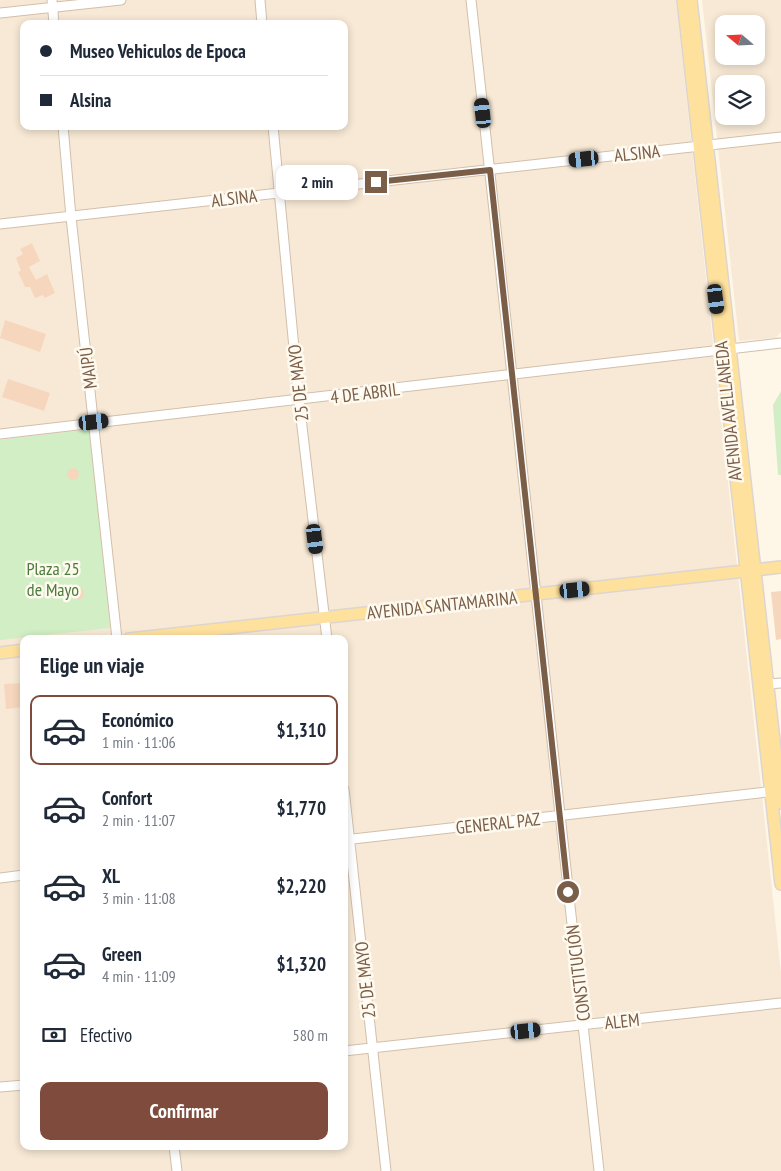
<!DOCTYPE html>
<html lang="es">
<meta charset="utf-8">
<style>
:root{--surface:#fff;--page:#f6f6f7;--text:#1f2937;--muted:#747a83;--line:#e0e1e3;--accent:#7e4b3c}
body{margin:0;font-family:"PT Sans Narrow",sans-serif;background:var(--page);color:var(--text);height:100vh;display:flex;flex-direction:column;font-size:19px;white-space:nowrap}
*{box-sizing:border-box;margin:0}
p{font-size:16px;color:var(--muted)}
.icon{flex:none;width:28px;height:28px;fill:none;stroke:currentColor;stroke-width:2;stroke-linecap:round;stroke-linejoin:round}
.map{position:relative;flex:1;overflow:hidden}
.panel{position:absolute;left:20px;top:635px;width:328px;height:515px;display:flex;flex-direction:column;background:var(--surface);border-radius:10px;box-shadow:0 2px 8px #0003}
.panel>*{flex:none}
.hud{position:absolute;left:20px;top:20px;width:328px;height:110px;border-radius:10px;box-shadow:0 2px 8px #0003;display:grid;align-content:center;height:110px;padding:0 20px;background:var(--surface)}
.needle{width:32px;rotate:289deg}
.controls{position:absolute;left:715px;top:15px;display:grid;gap:10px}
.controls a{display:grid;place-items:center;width:50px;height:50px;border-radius:10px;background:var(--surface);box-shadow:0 2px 8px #0003;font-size:25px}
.end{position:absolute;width:22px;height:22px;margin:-11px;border:6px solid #7b5e48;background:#fff;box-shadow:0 0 0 2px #fff}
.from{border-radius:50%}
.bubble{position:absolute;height:35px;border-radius:10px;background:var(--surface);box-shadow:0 2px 8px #0003;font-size:16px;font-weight:700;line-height:35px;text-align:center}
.car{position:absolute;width:15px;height:30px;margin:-15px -8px;border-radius:6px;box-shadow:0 0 4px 1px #0007;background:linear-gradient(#222 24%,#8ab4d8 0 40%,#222 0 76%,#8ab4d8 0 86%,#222 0)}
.hud b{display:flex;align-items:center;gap:18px;height:48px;font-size:19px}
.hud b+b{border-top:1px solid var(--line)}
.hud i{width:12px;height:12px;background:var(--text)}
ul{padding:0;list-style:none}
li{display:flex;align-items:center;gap:15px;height:70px;margin:0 10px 8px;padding:0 10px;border:2px solid transparent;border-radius:10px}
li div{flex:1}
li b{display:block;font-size:19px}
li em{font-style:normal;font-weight:700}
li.active{border-color:var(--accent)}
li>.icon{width:45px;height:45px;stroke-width:1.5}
h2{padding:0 20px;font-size:22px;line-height:60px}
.pay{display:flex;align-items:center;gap:12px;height:55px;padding:0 20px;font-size:19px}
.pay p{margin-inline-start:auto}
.cta{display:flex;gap:10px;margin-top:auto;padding:10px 20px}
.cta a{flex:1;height:58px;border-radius:10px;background:var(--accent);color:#fff;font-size:20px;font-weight:700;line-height:58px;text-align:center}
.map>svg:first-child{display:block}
</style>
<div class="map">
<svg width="781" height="1171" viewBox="0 0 781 1171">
<rect width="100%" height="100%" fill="#fef7e8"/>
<path fill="#f7e9d5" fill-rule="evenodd" d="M0,0H676L781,973V1171H0ZM24,24H344V126H24ZM24,639H344V1146H24Z
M702,0H781V332L776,338L739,341ZM724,24H756V56H724ZM724,84H756V116H724Z"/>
<path fill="#d2eec4" d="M781,391V475H778L773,405Z
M91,429L110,628L0,640V440Z"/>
<path fill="#f6d7bd" d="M32,243L40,261L29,267L36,280L47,274L55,293L45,298L43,295L35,298L30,287H25L18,272L21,271L16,258L23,254L20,249Z
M5,320L46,334L40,352L0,338Z
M8,379L50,393L44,411L2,397Z
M67 474a6 6 0 1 1 12 0a6 6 0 1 1-12 0Z
M77,586L83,590L84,596L79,600L73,597L71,591Z
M781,591V639L776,640L771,592Z
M24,683V707L6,709L4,684Z"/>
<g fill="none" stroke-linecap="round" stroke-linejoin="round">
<defs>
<path id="minor" d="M52,0L54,24
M260,0L262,24
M471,0L599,1171
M0,13L121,0
M63,126L71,217L117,639
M273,126L299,401L327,639
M0,224L781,137
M0,434L781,343
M768,684L781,683
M344,789L386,1171
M344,840L776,791
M0,878L24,875
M344,1051L781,1003
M0,1087L24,1085
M174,1146L177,1171"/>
<path id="major" d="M683,0L781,884
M691,0L781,803
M129,639L781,567
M0,653L24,650"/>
</defs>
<use href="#minor" stroke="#d2bfab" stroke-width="11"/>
<use href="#major" stroke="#ddd5cf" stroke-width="14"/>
<use href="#minor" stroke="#fff" stroke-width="9"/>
<use href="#major" stroke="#ffe19e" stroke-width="11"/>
</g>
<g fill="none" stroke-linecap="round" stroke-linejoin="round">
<path stroke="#7b5e48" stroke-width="6" d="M376,182L490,170L568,892"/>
</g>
<g text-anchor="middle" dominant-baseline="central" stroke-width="5" stroke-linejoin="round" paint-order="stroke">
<g font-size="18" fill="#7b5e48" stroke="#fffaf0">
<text transform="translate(637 153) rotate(-6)">ALSINA</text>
<text transform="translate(234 198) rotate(-7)">ALSINA</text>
<text transform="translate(88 368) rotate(-97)">MAIPÚ</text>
<text transform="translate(298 383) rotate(-96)">25 DE MAYO</text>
<text transform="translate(365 393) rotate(-7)">4 DE ABRIL</text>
<text transform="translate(728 411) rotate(-96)">AVENIDA AVELLANEDA</text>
<text transform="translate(442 605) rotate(-6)">AVENIDA SANTAMARINA</text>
<text transform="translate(498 823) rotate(-6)">GENERAL PAZ</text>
<text transform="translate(578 973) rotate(-97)">CONSTITUCIÓN</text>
<text transform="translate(365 980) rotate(-96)">25 DE MAYO</text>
<text transform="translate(622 1021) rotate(-6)">ALEM</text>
</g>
<g font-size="18" fill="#4c7c3c" stroke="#fffaf0">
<text x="53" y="568">Plaza 25<tspan x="53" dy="21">de Mayo</tspan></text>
</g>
</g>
</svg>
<div class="controls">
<a><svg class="needle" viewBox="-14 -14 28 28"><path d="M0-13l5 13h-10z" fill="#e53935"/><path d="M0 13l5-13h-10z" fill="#747a83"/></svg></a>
<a><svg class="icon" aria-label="layers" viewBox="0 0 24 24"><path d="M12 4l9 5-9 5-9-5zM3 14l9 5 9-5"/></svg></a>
</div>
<i class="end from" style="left:568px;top:892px"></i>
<i class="end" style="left:376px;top:182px"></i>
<div class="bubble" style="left:276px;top:165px;width:82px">2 min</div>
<i class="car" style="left:483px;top:113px;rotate:354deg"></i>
<i class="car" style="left:584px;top:159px;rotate:264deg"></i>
<i class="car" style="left:716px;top:299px;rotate:173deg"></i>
<i class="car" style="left:94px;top:422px;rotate:84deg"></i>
<i class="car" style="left:315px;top:539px;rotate:173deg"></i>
<i class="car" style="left:575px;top:590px;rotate:84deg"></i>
<i class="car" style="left:526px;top:1031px;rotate:84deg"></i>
<div class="hud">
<b><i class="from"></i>Museo Vehiculos de Epoca</b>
<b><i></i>Alsina</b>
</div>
<section class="panel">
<h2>Elige un viaje</h2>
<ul>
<li class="active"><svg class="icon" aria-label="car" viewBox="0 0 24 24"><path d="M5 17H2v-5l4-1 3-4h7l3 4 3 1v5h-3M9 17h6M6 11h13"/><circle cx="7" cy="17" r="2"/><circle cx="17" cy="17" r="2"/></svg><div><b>Económico</b><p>1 min · 11:06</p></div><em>$1,310</em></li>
<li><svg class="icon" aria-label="car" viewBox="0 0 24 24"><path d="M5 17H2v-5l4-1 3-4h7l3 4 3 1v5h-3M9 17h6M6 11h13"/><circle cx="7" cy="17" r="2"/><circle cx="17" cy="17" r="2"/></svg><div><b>Confort</b><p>2 min · 11:07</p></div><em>$1,770</em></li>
<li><svg class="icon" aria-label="car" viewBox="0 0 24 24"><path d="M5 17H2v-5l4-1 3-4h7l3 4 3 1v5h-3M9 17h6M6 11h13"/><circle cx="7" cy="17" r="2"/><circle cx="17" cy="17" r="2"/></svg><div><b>XL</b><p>3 min · 11:08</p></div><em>$2,220</em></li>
<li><svg class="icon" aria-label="car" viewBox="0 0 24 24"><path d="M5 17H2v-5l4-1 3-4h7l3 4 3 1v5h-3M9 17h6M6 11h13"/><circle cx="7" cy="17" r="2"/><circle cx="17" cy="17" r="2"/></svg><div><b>Green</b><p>4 min · 11:09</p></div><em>$1,320</em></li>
</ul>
<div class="pay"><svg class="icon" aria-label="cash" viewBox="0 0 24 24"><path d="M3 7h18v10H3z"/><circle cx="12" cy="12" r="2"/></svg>Efectivo<p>580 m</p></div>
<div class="cta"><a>Confirmar</a></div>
</section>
</div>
